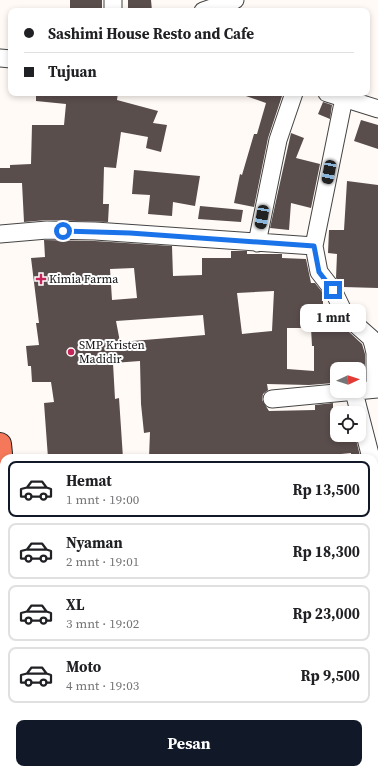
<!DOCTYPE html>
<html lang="id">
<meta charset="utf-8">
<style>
:root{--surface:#fff;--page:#f2f2f2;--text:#202124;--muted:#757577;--line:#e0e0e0;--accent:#111827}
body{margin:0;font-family:"Source Serif 4",serif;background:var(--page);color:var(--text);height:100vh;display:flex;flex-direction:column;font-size:15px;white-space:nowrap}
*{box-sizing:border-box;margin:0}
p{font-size:13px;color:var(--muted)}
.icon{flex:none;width:22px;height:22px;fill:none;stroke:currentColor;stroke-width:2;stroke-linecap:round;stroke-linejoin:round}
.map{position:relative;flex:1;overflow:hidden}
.details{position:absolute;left:0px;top:454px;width:378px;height:320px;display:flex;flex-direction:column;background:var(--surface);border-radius:12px 12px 0 0;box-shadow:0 2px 6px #0003}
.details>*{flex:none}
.banner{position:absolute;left:8px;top:8px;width:362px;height:88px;border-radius:8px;box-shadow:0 2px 6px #0003;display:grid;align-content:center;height:88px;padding:0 16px;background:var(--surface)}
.needle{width:26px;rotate:87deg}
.fabs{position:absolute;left:330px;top:362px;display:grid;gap:8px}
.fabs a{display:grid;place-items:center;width:36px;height:36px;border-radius:8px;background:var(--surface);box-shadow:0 2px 6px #0003;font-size:20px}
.end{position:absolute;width:18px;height:18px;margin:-9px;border:5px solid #1a73e8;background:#fff;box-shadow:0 0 0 2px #fff}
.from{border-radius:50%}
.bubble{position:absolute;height:28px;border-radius:8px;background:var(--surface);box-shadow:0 2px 6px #0003;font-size:13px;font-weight:700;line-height:28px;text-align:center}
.car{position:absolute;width:12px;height:24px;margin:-12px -6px;border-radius:5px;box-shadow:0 0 3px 1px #0007;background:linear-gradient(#222 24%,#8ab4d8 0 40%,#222 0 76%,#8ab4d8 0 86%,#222 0)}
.banner b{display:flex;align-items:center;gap:14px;height:38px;font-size:15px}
.banner b+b{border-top:1px solid var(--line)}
.banner i{width:10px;height:10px;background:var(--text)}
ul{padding:7px 0 0;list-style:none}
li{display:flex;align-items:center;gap:12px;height:56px;margin:0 8px 6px;padding:0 8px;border:2px solid var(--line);border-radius:8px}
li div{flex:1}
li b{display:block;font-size:15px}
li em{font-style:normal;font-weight:700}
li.on{border-color:var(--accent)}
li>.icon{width:36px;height:36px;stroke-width:1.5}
.action{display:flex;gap:8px;margin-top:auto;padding:8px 16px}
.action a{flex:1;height:46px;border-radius:8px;background:var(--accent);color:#fff;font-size:16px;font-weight:700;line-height:46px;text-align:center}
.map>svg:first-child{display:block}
</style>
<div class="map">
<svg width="378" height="774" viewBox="0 0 378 774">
<rect width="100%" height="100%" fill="#fffaf5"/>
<path fill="#5a4e4d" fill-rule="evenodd" d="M70,0H102V11H70Z
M128,0H151L152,11H128Z
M36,93H118L117,100L158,111L153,123L167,125L161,152L146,148L148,137L121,132L116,168L104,167L103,204H109L108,222L47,220L24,222L22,183H0V168H10V165L31,164L32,125H64L66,104L36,101Z
M243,93H283L268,138L254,207L234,203L240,174L242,175L254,134H257L266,103L243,95Z
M323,102L332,105L330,119L318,114Z
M361,120L378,125V149L354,141Z
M291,133L304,138L296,158L320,164L311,208L291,203L289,230L270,228Z
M134,170L200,176L195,206L173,202L172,216L148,214L150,195L132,194Z
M347,181L378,185V288L343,287L336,278L337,254L328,253L329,230H344Z
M200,206L243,210L241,222L198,219Z
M44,240L95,241L172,246L173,276L202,275V258H231V251H247V254H282V258L306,259L311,283H315L323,293V320L331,319V323L348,331L362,344L365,354V380L359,381V365L334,366V383L309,385L267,384L268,390L263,394L262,400L269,411L315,410V405L333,403V409L337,408V435H355L360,456L351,457V453L302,458H149L150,432L144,433L141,404L140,361L113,363L115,399L119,398L123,458H48L44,403L54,402L51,382H32L31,366H28L26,346L39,345L36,323H39L31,258L45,257ZM134,268L137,298L112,300L110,269ZM274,291L272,331L242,334L237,293ZM203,315L205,335L120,342L116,321ZM287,328H311L312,346H314V371L287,369Z"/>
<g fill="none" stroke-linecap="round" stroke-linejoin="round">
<defs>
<path id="minor" d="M113,11V0
M203,11L235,0
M0,58L11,59
M327,93L378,109
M344,98L314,246L319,272L333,290L345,315L371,338L373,344L375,353V389
M0,234L47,230L95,231L314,246
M257,243L278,140L294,93
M354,392L371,458
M272,399L378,389
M374,470L378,486
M0,570H4
M374,613H378
M0,718H4
M144,770V774
M275,770V774
M370,770V774"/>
<path id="highway" d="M0,444L4,483
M34,770V774"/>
</defs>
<use href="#minor" stroke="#444" stroke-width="19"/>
<use href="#highway" stroke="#222" stroke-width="24"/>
<use href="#minor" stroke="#fff" stroke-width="17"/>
<use href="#highway" stroke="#f6785b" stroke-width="22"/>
</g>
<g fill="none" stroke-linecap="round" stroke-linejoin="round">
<path stroke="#1a73e8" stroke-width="5" d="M63,231L130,233L314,246L319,272L333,290"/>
</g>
<g fill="#c52558" stroke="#fff" stroke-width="1.5">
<path d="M39 273h4v4h4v4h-4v4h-4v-4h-4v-4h4z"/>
<circle cx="71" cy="352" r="4"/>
</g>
<g text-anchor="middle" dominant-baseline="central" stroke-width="4" stroke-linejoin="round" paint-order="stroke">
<g font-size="12" fill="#111" stroke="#fff" text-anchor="start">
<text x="49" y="279">Kimia Farma</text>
<text x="79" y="345">SMP Kristen<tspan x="79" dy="14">Madidir</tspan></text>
</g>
</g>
</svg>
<div class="fabs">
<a><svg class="needle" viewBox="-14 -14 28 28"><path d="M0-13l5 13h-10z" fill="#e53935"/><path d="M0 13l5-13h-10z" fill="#757577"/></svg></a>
<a><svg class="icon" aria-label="locate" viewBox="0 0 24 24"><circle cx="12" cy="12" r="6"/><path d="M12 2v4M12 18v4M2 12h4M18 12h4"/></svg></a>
</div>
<i class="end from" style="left:63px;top:231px"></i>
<i class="end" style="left:333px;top:290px"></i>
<div class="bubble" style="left:300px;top:304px;width:66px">1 mnt</div>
<i class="car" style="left:329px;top:172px;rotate:191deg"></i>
<i class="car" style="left:262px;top:217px;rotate:190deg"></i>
<div class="banner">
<b><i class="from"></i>Sashimi House Resto and Cafe</b>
<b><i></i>Tujuan</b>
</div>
<section class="details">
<ul>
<li class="on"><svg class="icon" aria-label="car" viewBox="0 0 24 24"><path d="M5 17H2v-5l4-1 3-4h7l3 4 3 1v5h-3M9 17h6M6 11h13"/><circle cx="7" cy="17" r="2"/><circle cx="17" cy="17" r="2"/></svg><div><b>Hemat</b><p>1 mnt · 19:00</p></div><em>Rp 13,500</em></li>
<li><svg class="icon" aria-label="car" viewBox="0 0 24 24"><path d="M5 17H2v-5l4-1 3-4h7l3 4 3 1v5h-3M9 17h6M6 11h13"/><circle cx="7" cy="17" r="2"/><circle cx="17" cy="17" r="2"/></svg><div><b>Nyaman</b><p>2 mnt · 19:01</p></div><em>Rp 18,300</em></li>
<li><svg class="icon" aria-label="car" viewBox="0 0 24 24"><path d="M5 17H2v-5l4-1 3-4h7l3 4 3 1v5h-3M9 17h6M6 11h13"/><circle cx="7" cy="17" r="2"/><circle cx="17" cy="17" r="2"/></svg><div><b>XL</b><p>3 mnt · 19:02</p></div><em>Rp 23,000</em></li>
<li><svg class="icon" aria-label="car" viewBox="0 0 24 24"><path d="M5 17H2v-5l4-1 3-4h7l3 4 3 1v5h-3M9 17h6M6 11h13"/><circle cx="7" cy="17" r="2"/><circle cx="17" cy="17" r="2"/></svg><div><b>Moto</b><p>4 mnt · 19:03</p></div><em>Rp 9,500</em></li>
</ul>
<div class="action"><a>Pesan</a></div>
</section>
</div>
